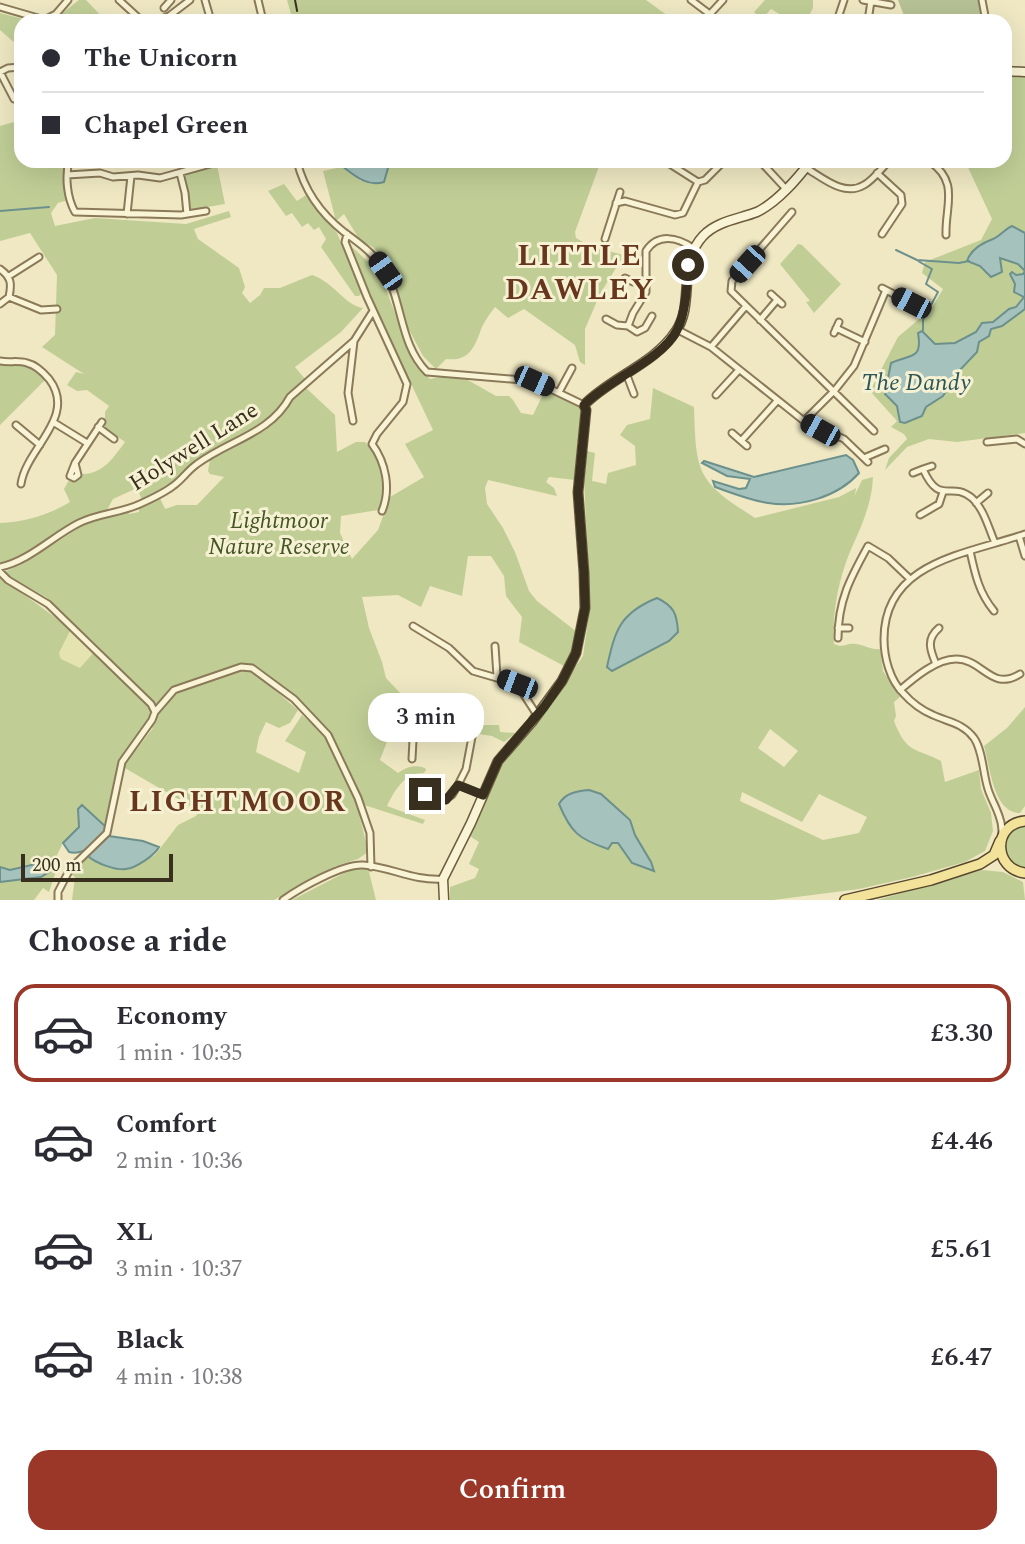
<!DOCTYPE html>
<meta charset="utf-8">
<style>
:root{--surface:#fff;--page:#f7f7f7;--text:#2b2b33;--muted:#7c7c81;--line:#e1e1e2;--accent:#9a3728}
body{margin:0;font-family:Spectral,serif;background:var(--page);color:var(--text);height:100vh;display:flex;flex-direction:column;font-size:26px;white-space:nowrap}
*{box-sizing:border-box;margin:0}
p{font-size:23px;color:var(--muted)}
.icon{flex:none;width:38px;height:38px;fill:none;stroke:currentColor;stroke-width:2;stroke-linecap:round;stroke-linejoin:round}
.map{position:relative;height:900px;overflow:hidden}
.panel{display:flex;flex-direction:column;background:var(--surface);flex:1}
.panel>*{flex:none}
.hud{position:absolute;left:14px;top:14px;width:998px;height:154px;border-radius:21px;box-shadow:0 7px 28px #0002;display:grid;align-content:center;height:154px;padding:0 28px;background:var(--surface)}
.scale{position:absolute;left:21px;bottom:18px;width:152px;box-sizing:border-box;padding-left:7px;border:4px solid #392f1e;border-top:0;font-size:19px;line-height:24px;white-space:nowrap;color:#392f1e;-webkit-text-stroke:5px #f6f1d3;paint-order:stroke}
.end{position:absolute;width:32px;height:32px;margin:-16px;border:9px solid #392f1e;background:#fff;box-shadow:0 0 0 4px #fff}
.from{border-radius:50%}
.bubble{position:absolute;height:49px;border-radius:21px;background:var(--surface);box-shadow:0 7px 28px #0002;font-size:23px;font-weight:600;line-height:49px;text-align:center}
.car{position:absolute;width:21px;height:42px;margin:-21px -10px;border-radius:9px;box-shadow:0 0 5px 2px #0007;background:linear-gradient(#222 24%,#8ab4d8 0 40%,#222 0 76%,#8ab4d8 0 86%,#222 0)}
.hud b{display:flex;align-items:center;gap:24px;height:66px;font-size:26px}
.hud b+b{border-top:2px solid var(--line)}
.hud i{width:18px;height:18px;background:var(--text)}
ul{padding:0;list-style:none}
li{display:flex;align-items:center;gap:21px;height:98px;margin:0 14px 10px;padding:0 14px;border:4px solid transparent;border-radius:21px}
li div{flex:1}
li b{display:block;font-size:26px}
li em{font-style:normal;font-weight:600}
li.current{border-color:var(--accent)}
li>.icon{width:63px;height:63px;stroke-width:1.5}
h2{padding:0 28px;font-size:32px;line-height:84px}
.primary-button{display:flex;gap:14px;margin-top:auto;padding:14px 28px}
.primary-button a{flex:1;height:80px;border-radius:21px;background:var(--accent);color:#fff;font-size:28px;font-weight:600;line-height:80px;text-align:center}
.map>svg:first-child{display:block}
</style>
<div class="map">
<svg width="1025" height="900" viewBox="0 0 1025 900">
<rect width="100%" height="100%" fill="#efe8c3"/>
<path fill="#e5e4b0" d="M71,629L95,651L80,669L61,659L59,653Z"/>
<path fill="#c0ce96" fill-rule="evenodd" d="M79,0H86L106,21H45L60,15Z
M287,0H646L675,21H293Z
M765,0H813V8L806,21H791L771,9L762,19L754,12Z
M0,13L31,21H21V44H16L0,30Z
M1005,74L1025,75V433L957,442L929,439L907,447L885,470L889,458L907,439L904,434L891,427L897,421L870,391L898,337L931,309L943,289L922,273L925,262L981,240L992,219L965,161H1004Z
M21,120V161H69L68,200L58,203L51,213L55,226L95,218L186,224L229,211L231,217L194,229L198,239L239,268L245,287L242,293L250,303L260,295L264,288H280L312,275C334,282 344,305 363,308L341,332L295,367L305,379L262,425L253,428V431L196,464L173,486L171,484L142,500L137,488L113,499L106,512H102L14,561L0,565V523C26,522 48,515 70,502L64,489L69,480L73,482L83,474C103,474 114,457 125,442L105,428V412L109,406L87,390L77,391L67,385L76,372L84,374L42,347L55,335L57,275L30,233L0,241V126Z
M336,161H346L342,167L361,181L384,182L390,161H601L575,232L576,238L592,247L624,255L600,294L585,329V365L580,362L575,345L524,309L508,318L495,307C490,314 485,320 482,327C475,345 471,362 446,359L436,369L423,356L406,324L390,267L374,248L359,239L344,214L336,221L323,171L337,168Z
M217,165L225,204L190,210L185,175Z
M284,184L297,201L306,195L337,233L362,292L359,296H355L321,247L326,239L319,227L314,230L308,223L302,227L292,213L286,216L268,191Z
M798,244L802,245L841,284L814,313L806,302L810,301L780,264Z
M352,247L380,273L409,351L430,379L440,377L466,379L496,396H509L513,400L521,413L533,415L545,390L582,405L575,480L549,477L546,482L554,488L557,496L488,480L485,488L487,504L503,528L515,552L529,591L537,601L577,632L573,652L564,666L519,642L522,617L506,596L504,576L491,556H468L462,596L430,586L421,607L398,595L362,597L369,628L382,662L386,678L402,695L447,721L474,725H499L500,732L516,733L504,742L492,736L479,734L478,736L443,728L422,717L403,711L392,740L388,739L380,760L398,773C407,767 414,764 425,768L426,770L424,773C404,773 395,790 387,806L425,820L423,824L361,804L332,737L294,697L256,666L238,665L190,684L199,685L246,669L255,673L298,710L290,723L279,728L266,722L259,737L256,752L299,773L306,752L285,741L302,715C308,721 317,727 322,734C347,766 360,813 368,852L358,859L336,866L274,900H72L75,877L71,874L88,856L94,861L126,870L155,855L178,825L196,816L199,811L123,767L153,728L147,723L120,759L106,827L82,805L78,809L79,827L63,843L54,861L56,871L49,892L43,888L34,900H0V882L41,877L29,865L10,870L0,867V577L71,629L59,653L61,659L80,668L95,651L102,657L103,651L46,597L12,578L5,572L34,557L88,522L127,510L129,514L139,512V507L160,498L165,509L177,505H197L224,477L210,474L208,471L210,459L266,430L305,387L335,415L337,452L356,442H365C376,453 386,477 385,494C384,499 380,505 378,510L341,516L340,533L352,559L378,530L390,497L424,477L405,444L433,430L370,297Z
M0,364L26,366L47,378L0,425Z
M653,388L694,407C696,474 697,481 755,518L839,497L856,488L855,495L862,480L873,477C872,505 860,529 849,554C838,583 832,613 834,644C845,649 846,642 856,644C865,645 871,650 880,649L883,671L900,697L894,702L896,716L894,721C907,754 914,747 941,761L945,782L979,770L981,789L991,813L993,831L985,851L965,862L912,877L859,889L773,900H450V887L475,878L479,869L469,864L479,842L471,837L470,834L477,823L502,761L535,723L583,656L590,607L584,480L587,451L595,453L592,481L606,484L608,473L636,465L635,446L620,435L627,425L650,419ZM770,729L798,751L784,767L758,748ZM742,792L802,822L819,794L867,817L859,833L823,840L740,801Z
M1025,707V806L1020,813C993,813 990,766 984,746L1007,728Z
M1025,824V868C1006,864 1000,847 1010,831Z
M368,868L376,900H292L350,870Z
M982,870L1003,872L1023,882L1025,900H877Z"/>
<path fill="#b7c296" d="M898,0H979L983,21H906Z"/>
<path fill="#a5c2bd" stroke="#6c908c" stroke-width="2" d="M346,161H390L384,182C367,187 355,176 342,166Z
M1012,226L1025,233V309L1002,326L991,329L989,336L979,342L977,352L957,373L943,396L926,407L922,416L905,423L900,422L897,406L885,394L890,381L888,378L891,363C909,354 923,361 918,333L922,331L935,344L955,343L976,332L982,323L993,322L1009,309L1016,307L1024,297L1014,292L1015,284L1010,274L1012,272L1016,275L1023,274L1025,271L1018,264L1000,258L1002,272L991,277L980,266L967,261C971,249 982,243 993,239C999,237 1005,229 1012,226Z
M846,455L853,460L859,473C838,497 799,508 768,503C749,500 732,493 715,487L713,481L739,489L746,488L750,479L727,476L702,463L704,461L754,477Z
M657,598C674,606 677,614 678,632L669,641L612,671L607,667C615,630 620,613 657,598Z
M589,790L601,794L630,820L635,835L651,862L654,871L632,863L618,843H612L608,849C579,839 571,833 559,804C565,793 577,791 589,790Z
M82,805L106,827C101,841 84,856 69,852L63,843L79,827L78,809Z
M109,836L143,841L159,847C155,855 136,868 126,869C117,871 95,863 88,856Z
M40,863L47,866L49,872L41,877L0,882V867L10,870Z"/>
<g fill="none" stroke-linecap="round" stroke-linejoin="round">
<path stroke="#6c908c" stroke-width="2" d="M0,211L49,207
M896,250L917,260L959,263L969,261
M918,261L932,269L926,284L938,292L923,320V330"/>
<defs>
<path id="street" d="M119,0L142,21
M205,0L211,21
M258,0L263,21
M691,0L719,21
M863,0L891,5
M982,0L986,21
M0,7L38,18
M164,8L171,0
M710,14L723,0
M48,18L56,14L68,0
M157,21L169,16L190,0
M837,21L844,0
M868,21L871,1
M0,72L14,99
M0,72L8,68L21,67
M69,161C65,177 67,198 75,212L181,215L206,211
M297,161C304,190 320,213 344,232C359,243 372,252 383,268C403,300 399,344 427,372L534,381L584,405
M665,161L698,182
M760,161L786,189
M929,161C960,182 945,205 946,235
M806,168C823,178 844,197 864,185C873,180 882,168 889,161
M180,173L185,193L187,214
M877,173L901,195L902,204L882,234
M67,175L100,173L113,177L138,175L160,178L221,161
M616,203L625,201L675,215L683,213L698,182L705,180L724,161
M792,212L732,281L731,291L874,431
M127,214L131,176
M347,234L345,242L367,297L407,384L403,402L377,434L372,444C386,463 391,489 382,511
M605,239L620,192
M0,269C11,277 12,283 9,297L0,304
M9,276L39,257
M625,278L633,282L647,281
M882,288L911,303
M771,294L782,304
M9,297L41,310L57,309
M652,316L645,328L637,332L628,326L633,313L646,292V251C658,233 677,237 693,248
M606,319L617,325L628,326
M760,320L777,300
M836,328L865,342
M678,330L711,347L804,421L844,439L868,462
M834,333L839,322
M711,347L746,306
M0,361C9,363 18,360 27,363C36,365 43,372 49,379C78,417 26,448 21,484
M626,373L634,394
M559,392L572,368
M716,395L738,371
M353,421L348,393L354,341
M804,421L835,390L854,366L886,290
M53,422L87,443
M16,425L40,445
M98,427L114,439
M732,433L747,446
M741,441L777,401
M987,442L1017,439L1025,444
M864,458L885,449
M75,463L78,475L74,478L70,476L75,463L102,422
M932,466L923,469C940,507 950,480 972,498C984,509 989,529 995,543
M913,473L923,469
M976,503L988,493
M920,515L939,504L943,492
M1019,536L1025,556
M970,551C975,574 979,593 994,611
M0,567C29,561 53,536 79,523C99,513 121,513 140,504C151,499 164,493 173,486C182,480 188,470 197,464C229,440 270,434 290,397L354,341L373,311
M0,572L8,580L48,604L151,704L155,712L152,720L122,762L107,833L70,869L58,892V900
M413,626L449,648L473,671L517,684L537,715
M838,628H849
M838,638C838,600 851,577 868,546L888,558L910,579
M495,646L497,676
M936,664C930,650 926,639 939,628
M900,690C914,678 936,659 956,659C983,659 991,692 1020,674
M155,712L174,690L241,667L252,668L294,699L328,735L358,798L370,833L371,867
M412,759L413,740L423,720L445,731L472,737L466,769L458,785
M425,787V794L444,800L452,795L458,785L483,795
M1002,835C1002,829 1002,824 1000,819C997,808 991,799 988,789C983,774 983,751 974,738C963,723 948,722 933,715C921,710 911,702 903,693C890,680 884,658 884,639C884,561 968,554 1025,534
M283,900C300,888 342,864 363,865C391,867 413,881 443,879"/>
<path id="secondary" d="M1004,71L1025,72
M444,900L443,879L471,823L498,761L532,722L562,681L576,653L585,608L584,573L578,492L586,410L584,405C611,377 655,364 676,331C695,303 677,264 703,236C717,221 739,219 757,212C778,202 797,179 811,161"/>
<path id="primary" d="M1025,821C992,824 993,869 1025,873
M845,900L931,880L980,864L994,855L1000,841"/>
</defs>
<use href="#street" stroke="#8a7a59" stroke-width="9"/>
<use href="#secondary" stroke="#6c5b3c" stroke-width="11"/>
<use href="#primary" stroke="#57472e" stroke-width="12"/>
<use href="#street" stroke="#faf4d6" stroke-width="5"/>
<use href="#secondary" stroke="#faf4d6" stroke-width="8"/>
<use href="#primary" stroke="#f3e39a" stroke-width="9"/>
<path stroke="#392f1e" stroke-width="2" stroke-dasharray="12 12" stroke-linecap="butt" d="M295,0L299,21"/>
</g>
<g fill="none" stroke-linecap="round" stroke-linejoin="round">
<path stroke="#392f1e" stroke-width="9" d="M425,794L446,800L458,785L483,795L498,761L544,707L562,681L576,653L585,608L584,573L578,492L586,410L584,405C609,379 662,360 677,330C686,313 687,284 688,265"/>
</g>
<g text-anchor="middle" dominant-baseline="central" stroke-width="6" stroke-linejoin="round" paint-order="stroke">
<g font-size="23" fill="#392f1e" stroke="#f6f1d3">
<text transform="translate(194 447) rotate(-32)">Holywell Lane</text>
</g>
<g font-size="23" font-style="italic" fill="#435624" stroke="#f6f1d3">
<text x="279" y="521">Lightmoor<tspan x="279" dy="26">Nature Reserve</tspan></text>
</g>
<g font-size="24" font-style="italic" fill="#2d5659" stroke="#f6f1d3">
<text x="916" y="383">The Dandy</text>
</g>
<g font-size="30" font-weight="bold" letter-spacing="2" fill="#67361c" stroke="#f6f1d3">
<text x="580" y="256">LITTLE<tspan x="580" dy="34">DAWLEY</tspan></text>
<text x="238" y="802">LIGHTMOOR</text>
</g>
</g>
</svg>
<div class="scale">200 m</div>
<i class="end from" style="left:688px;top:265px"></i>
<i class="end" style="left:425px;top:794px"></i>
<div class="bubble" style="left:368px;top:693px;width:116px">3 min</div>
<i class="car" style="left:747px;top:264px;rotate:222deg"></i>
<i class="car" style="left:385px;top:271px;rotate:325deg"></i>
<i class="car" style="left:911px;top:303px;rotate:297deg"></i>
<i class="car" style="left:534px;top:381px;rotate:114deg"></i>
<i class="car" style="left:820px;top:430px;rotate:299deg"></i>
<i class="car" style="left:517px;top:684px;rotate:291deg"></i>
<div class="hud">
<b><i class="from"></i>The Unicorn</b>
<b><i></i>Chapel Green</b>
</div>
</div>
<section class="panel">
<h2>Choose a ride</h2>
<ul>
<li class="current"><svg class="icon" aria-label="car" viewBox="0 0 24 24"><path d="M5 17H2v-5l4-1 3-4h7l3 4 3 1v5h-3M9 17h6M6 11h13"/><circle cx="7" cy="17" r="2"/><circle cx="17" cy="17" r="2"/></svg><div><b>Economy</b><p>1 min · 10:35</p></div><em>£3.30</em></li>
<li><svg class="icon" aria-label="car" viewBox="0 0 24 24"><path d="M5 17H2v-5l4-1 3-4h7l3 4 3 1v5h-3M9 17h6M6 11h13"/><circle cx="7" cy="17" r="2"/><circle cx="17" cy="17" r="2"/></svg><div><b>Comfort</b><p>2 min · 10:36</p></div><em>£4.46</em></li>
<li><svg class="icon" aria-label="car" viewBox="0 0 24 24"><path d="M5 17H2v-5l4-1 3-4h7l3 4 3 1v5h-3M9 17h6M6 11h13"/><circle cx="7" cy="17" r="2"/><circle cx="17" cy="17" r="2"/></svg><div><b>XL</b><p>3 min · 10:37</p></div><em>£5.61</em></li>
<li><svg class="icon" aria-label="car" viewBox="0 0 24 24"><path d="M5 17H2v-5l4-1 3-4h7l3 4 3 1v5h-3M9 17h6M6 11h13"/><circle cx="7" cy="17" r="2"/><circle cx="17" cy="17" r="2"/></svg><div><b>Black</b><p>4 min · 10:38</p></div><em>£6.47</em></li>
</ul>
<div class="primary-button"><a>Confirm</a></div>
</section>
